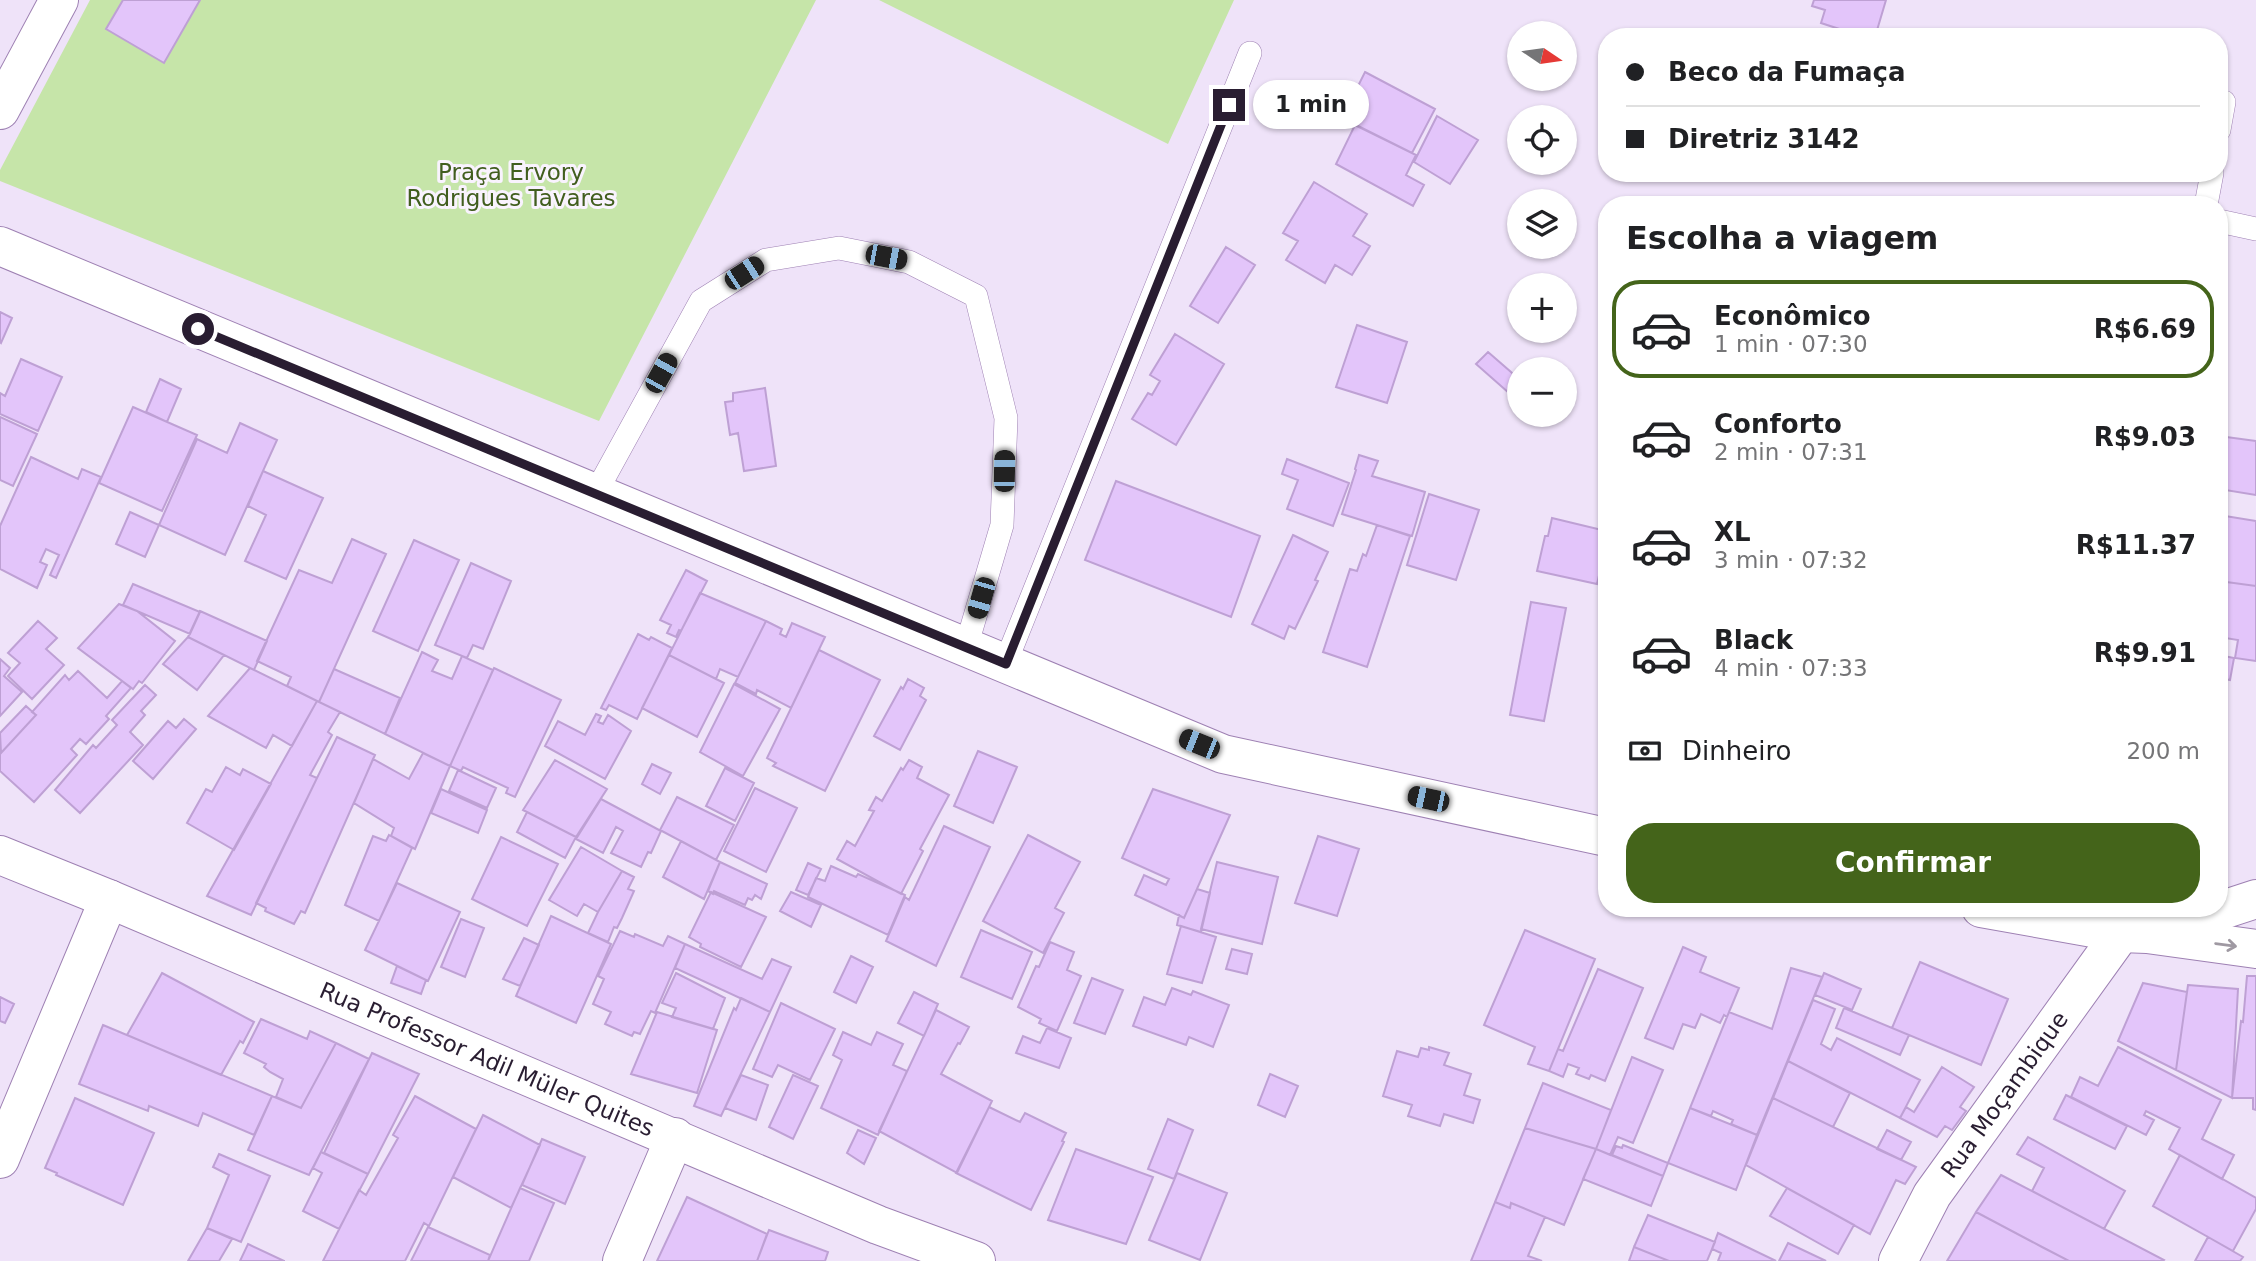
<!DOCTYPE html>
<html lang="pt">
<meta charset="utf-8">
<style>
:root{--surface:#fff;--page:#f6f6f6;--text:#202124;--muted:#757577;--line:#e0e0e0;--accent:#44641a}
body{margin:0;font-family:"DejaVu Sans",sans-serif;background:var(--page);color:var(--text);height:100vh;display:flex;flex-direction:column;font-size:26px;white-space:nowrap}
*{box-sizing:border-box;margin:0}
p{font-size:23px;color:var(--muted)}
.icon{flex:none;width:38px;height:38px;fill:none;stroke:currentColor;stroke-width:2;stroke-linecap:round;stroke-linejoin:round}
.map{position:relative;flex:1;overflow:hidden}
.panel{position:absolute;left:1598px;top:196px;width:630px;height:721px;display:flex;flex-direction:column;background:var(--surface);border-radius:28px;box-shadow:0 2px 5px #0004}
.panel>*{flex:none}
.top-card{position:absolute;left:1598px;top:28px;width:630px;height:154px;border-radius:28px;box-shadow:0 2px 5px #0004;display:grid;align-content:center;height:154px;padding:0 28px;background:var(--surface)}
.needle{width:46px;rotate:103deg}
.tools{position:absolute;left:1507px;top:21px;display:grid;gap:14px}
.tools a{display:grid;place-items:center;width:70px;height:70px;border-radius:50%;background:var(--surface);box-shadow:0 2px 5px #0004;font-size:35px}
.end{position:absolute;width:32px;height:32px;margin:-16px;border:9px solid #291d31;background:#fff;box-shadow:0 0 0 4px #fff}
.from{border-radius:50%}
.bubble{position:absolute;height:49px;border-radius:24px;background:var(--surface);box-shadow:0 2px 5px #0004;font-size:23px;font-weight:600;line-height:49px;text-align:center}
.car{position:absolute;width:21px;height:42px;margin:-21px -10px;border-radius:9px;box-shadow:0 0 5px 2px #0007;background:linear-gradient(#222 24%,#8ab4d8 0 40%,#222 0 76%,#8ab4d8 0 86%,#222 0)}
.top-card b{display:flex;align-items:center;gap:24px;height:66px;font-size:26px}
.top-card b+b{border-top:2px solid var(--line)}
.top-card i{width:18px;height:18px;background:var(--text)}
ul{padding:0;list-style:none}
li{display:flex;align-items:center;gap:21px;height:98px;margin:0 14px 10px;padding:0 14px;border:4px solid transparent;border-radius:28px}
li div{flex:1}
li b{display:block;font-size:26px}
li em{font-style:normal;font-weight:600}
li.current{border-color:var(--accent)}
li>.icon{width:63px;height:63px;stroke-width:1.5}
h2{padding:0 28px;font-size:32px;line-height:84px}
.pay{display:flex;align-items:center;gap:18px;height:77px;padding:0 28px;font-size:26px}
.pay p{margin-inline-start:auto}
.button{display:flex;gap:14px;margin-top:auto;padding:14px 28px}
.button a{flex:1;height:80px;border-radius:28px;background:var(--accent);color:#fff;font-size:28px;font-weight:600;line-height:80px;text-align:center}
.map>svg:first-child{display:block}
</style>
<div class="map">
<svg width="2256" height="1261" viewBox="0 0 2256 1261">
<rect width="100%" height="100%" fill="#efe3f9"/>
<path fill="#c6e5a9" d="M90,0H816L599,421L0,181V170Z
M879,0H1234L1168,144Z"/>
<path fill="#e3c5fa" stroke="#bea0d4" stroke-width="2" d="M123,0H200L164,63L106,29Z
M1814,0H1886L1875,37H1864L1821,23L1825,10L1812,6Z
M1365,72L1435,109L1412,153L1342,118Z
M1437,116L1478,140L1450,184L1414,162Z
M1355,125L1416,155L1406,175L1424,185L1413,206L1336,164Z
M1314,182L1367,214L1353,236L1370,246L1352,275L1335,265L1325,283L1286,260L1298,241L1283,233Z
M1226,247L1255,265L1218,323L1190,306Z
M0,312L12,318L1,343L0,342Z
M1357,325L1407,342L1387,403L1336,387Z
M1175,334L1224,364L1176,445L1132,419L1148,393L1152,395L1160,381L1150,375Z
M1488,352L1519,379L1509,393L1476,364Z
M21,359L62,377L38,431L0,414V393L5,396Z
M160,379L181,389L167,422L146,412Z
M765,388L776,466L744,471L738,433L730,435L725,402L733,401V393Z
M133,407L197,435L162,511L99,483Z
M0,417L37,434L13,486L0,480Z
M240,423L277,440L225,555L159,525L197,439L227,453Z
M2219,436L2256,441V495L2219,489Z
M1359,455L1378,461L1372,476L1425,492L1412,536L1342,514L1356,470L1355,469Z
M31,457L78,479L82,469L101,477L56,578L50,575L59,555L46,549L40,562L47,565L37,588L0,569V526Z
M1287,459L1349,483L1333,526L1287,509L1298,480L1282,474Z
M263,471L323,498L286,579L245,561L266,515L248,506Z
M1116,481L1260,536L1231,617L1085,560Z
M1429,494L1479,510L1456,580L1407,565Z
M130,512L159,525L145,557L116,544Z
M2219,515L2256,521V586L2219,581Z
M1552,518L1606,531L1602,550H1605L1597,584L1537,571L1545,536H1548Z
M1377,525L1410,536L1367,667L1323,652L1350,569L1357,571L1363,554L1366,556Z
M1293,535L1328,552L1315,580L1318,581L1295,629L1289,626L1284,639L1252,624Z
M352,539L386,554L319,702L287,686L291,677L257,661L299,570L332,583Z
M414,540L459,560L418,651L373,631Z
M471,563L511,581L483,649L473,645L467,658L435,645Z
M686,570L707,581L681,631L679,630L676,637L667,633L671,625L660,620Z
M2219,581L2256,586V661L2235,658L2238,640L2219,637Z
M133,584L200,612L190,634L123,605Z
M700,593L766,621L738,677L720,669L716,679L669,655Z
M1531,602L1566,608L1544,721L1510,715Z
M119,604L137,611L175,641L142,683L139,681L133,689L78,648Z
M200,611L267,641L254,670L188,637Z
M38,621L57,638L46,649L64,665L32,699L8,676L20,663L8,653Z
M766,621L782,629L780,634L786,637L792,623L825,637L791,708L757,690L756,694L735,683Z
M638,634L649,640L651,637L672,648L637,719L609,705L606,710L601,708Z
M188,637L224,655L197,690L163,664Z
M819,650L880,680L825,791L773,766L776,763L767,758Z
M422,652L438,660L432,671L452,679L462,656L493,670L450,766L385,734Z
M669,655L724,683L697,737L642,708Z
M2219,655L2234,658L2230,680L2219,678Z
M0,659L10,668L4,676L22,692L0,716Z
M250,668L317,701L292,746L273,735L266,748L208,716Z
M494,668L561,700L515,797L506,793L508,788L463,767L461,771L450,766Z
M334,669L400,698L385,734L319,702Z
M78,671L107,698L122,681L131,688L106,716L109,719L86,744L80,739L71,749L77,755L34,802L0,771V754L36,715L32,712L65,675L69,680Z
M908,679L924,688L920,696L926,700L900,750L874,736L901,687L903,689Z
M734,684L780,709L743,776L700,752Z
M145,685L156,695L141,711L145,715L130,732L143,745L80,813L55,790L93,745L96,748L117,725L112,720Z
M317,701L340,712L328,732L332,735L310,775L317,778L251,915L207,896Z
M26,706L36,715L1,753L0,733Z
M596,714L601,716L598,722L603,724L608,715L631,731L605,779L545,746L558,721L585,735Z
M184,719L196,729L153,779L133,761L168,721L176,728Z
M337,737L375,755L305,913L301,911L294,924L265,911L266,908L256,903Z
M978,751L1017,767L993,823L954,806Z
M423,753L450,766L415,849L391,836L394,828L354,803L373,759L409,779Z
M555,760L607,789L576,837L523,810Z
M909,760L922,767L917,778L949,795L920,849L923,851L901,894L837,859L847,841L855,846L874,811L869,810L876,797L882,801L901,768L903,770Z
M652,764L671,773L660,794L642,784Z
M226,767L240,775L243,769L271,784L234,850L187,823L206,789L212,792Z
M725,768L754,783L735,821L706,806Z
M458,770L496,788L487,808L449,791Z
M755,788L797,808L766,872L724,851Z
M441,789L487,810L478,833L431,813Z
M1153,789L1230,815L1184,918L1135,895L1144,875L1166,885L1169,879L1122,858Z
M677,797L734,825L716,860L660,830Z
M601,799L661,831L651,853L648,852L641,867L611,853L623,831L616,827L603,853L576,839Z
M527,812L576,837L565,858L517,832Z
M944,826L990,847L936,966L886,941L905,897L909,900Z
M389,835L412,848L379,921L345,905L373,836L386,841Z
M1028,835L1080,862L1055,908L1064,913L1043,953L983,921Z
M1318,836L1359,849L1337,916L1295,903Z
M501,837L558,864L527,926L472,899Z
M681,841L720,862L704,899L663,877Z
M581,847L622,871L598,912L584,904L577,916L549,900Z
M720,862L767,884L761,899L755,895L752,900L748,898L745,905L714,891L713,894L708,891Z
M1217,862L1278,877L1262,944L1201,929Z
M808,863L821,869L808,895L796,890Z
M831,866L856,877L858,874L905,895L888,935L808,897L816,878L825,881Z
M622,871L634,877L628,889L634,891L622,918L617,928L614,927L608,942L588,933L598,912Z
M397,883L460,912L428,981L365,950Z
M1197,889L1210,893L1201,932L1177,925L1179,915L1184,918Z
M711,892L766,917L741,967L700,947L701,944L689,937Z
M791,892L821,905L811,927L780,911Z
M551,916L611,944L576,1023L516,996Z
M461,919L484,928L465,977L441,967Z
M1181,926L1216,937L1202,983L1167,974Z
M981,930L1032,952L1012,999L961,977Z
M1525,930L1595,959L1549,1071L1528,1064L1535,1047L1484,1025Z
M620,931L634,937L635,934L663,946L668,936L685,944L655,1013L651,1011L640,1034L634,1032L632,1036L605,1024L611,1012L593,1004L604,979L598,976Z
M524,938L539,945L520,986L503,979Z
M1050,942L1074,952L1067,970L1081,976L1057,1031L1039,1023L1041,1019L1018,1007L1036,966L1039,967Z
M685,944L762,979L772,959L791,967L770,1012L675,968Z
M1683,947L1706,957L1700,972L1739,988L1727,1017L1724,1015L1720,1023L1701,1014L1695,1028L1683,1024L1673,1049L1645,1038Z
M1232,949L1252,954L1247,974L1226,969Z
M851,956L873,967L856,1003L834,992Z
M1920,962L2008,999L1981,1065L1892,1028Z
M397,966L426,980L421,994L391,983Z
M1791,968L1822,977L1757,1135L1731,1124L1733,1120L1713,1111L1711,1116L1690,1108L1729,1012L1772,1029Z
M1598,969L1643,988L1605,1081L1591,1075L1589,1079L1576,1074L1579,1068L1568,1064L1563,1077L1549,1071L1558,1049L1563,1051Z
M162,973L254,1022L243,1043L240,1041L221,1075L127,1035Z
M676,973L725,998L713,1029L672,1017L676,1008L662,1003Z
M1824,973L1861,989L1852,1010L1815,995Z
M2247,976H2256V1110L2253,1109V1098H2232L2241,1021L2243,1022Z
M1092,978L1123,990L1105,1034L1074,1023Z
M2143,983L2187,992L2176,1070L2118,1041Z
M2188,985L2238,989L2232,1098L2176,1070Z
M1172,988L1191,995L1193,991L1229,1005L1213,1047L1189,1037L1186,1045L1133,1026L1144,997L1165,1005Z
M914,992L938,1004L924,1036L898,1023Z
M0,997L14,1004L5,1023L0,1021Z
M741,998L770,1012L721,1116L694,1106L734,1008L736,1010Z
M1813,1000L1835,1009L1821,1044L1831,1050L1837,1038L1920,1080L1900,1118L1788,1061Z
M781,1003L835,1029L810,1080L778,1065L772,1077L753,1069Z
M1844,1008L1909,1035L1900,1055L1836,1028Z
M936,1010L969,1027L960,1044L958,1043L941,1074L992,1101L957,1173L879,1131Z
M657,1012L717,1030L697,1093L631,1074Z
M261,1019L307,1039L310,1031L336,1043L301,1108L276,1097L283,1079L270,1072L264,1067L266,1064L244,1053Z
M103,1025L272,1096L254,1135L203,1113L198,1126L149,1106L148,1111L79,1084Z
M1047,1028L1071,1038L1059,1068L1016,1053L1023,1036L1040,1043Z
M843,1032L871,1045L877,1032L903,1044L893,1065L907,1071L878,1135L821,1108L842,1060L833,1055Z
M336,1043L369,1059L309,1175L248,1150L272,1096L301,1108Z
M1429,1047L1449,1053L1444,1065L1471,1074L1464,1095L1480,1100L1473,1123L1444,1114L1440,1126L1408,1116L1412,1105L1383,1096L1397,1051L1418,1057L1421,1048L1429,1050Z
M2118,1047L2221,1100L2202,1139L2234,1155L2222,1179L2169,1149L2180,1128L2146,1111L2144,1115L2154,1120L2146,1135L2071,1097L2080,1077L2098,1086Z
M372,1053L419,1074L368,1174L324,1153Z
M1632,1057L1663,1070L1633,1143L1618,1137L1610,1155L1596,1149Z
M1788,1061L1850,1093L1833,1127L1773,1098Z
M1942,1067L1974,1087L1960,1107L1966,1111L1952,1130L1945,1126L1937,1137L1900,1118L1906,1107L1914,1112Z
M1270,1074L1298,1086L1285,1117L1258,1105Z
M741,1075L768,1085L756,1120L725,1108Z
M793,1075L818,1086L793,1139L769,1127Z
M1543,1083L1611,1110L1596,1149L1525,1128Z
M2066,1095L2127,1126L2115,1149L2054,1119Z
M415,1096L476,1129L429,1226L424,1223L405,1261H323L359,1190L366,1195L398,1138L393,1135Z
M75,1098L154,1133L123,1205L56,1175L57,1173L45,1168Z
M1773,1098L1916,1167L1905,1184L1896,1180L1870,1234L1746,1165Z
M989,1107L1020,1122L1025,1113L1066,1133L1062,1141L1064,1142L1031,1210L956,1173Z
M1690,1108L1757,1135L1736,1190L1668,1163Z
M483,1115L540,1145L511,1208L453,1177Z
M1168,1119L1193,1130L1174,1179L1148,1169Z
M1525,1128L1596,1149L1564,1225L1511,1203L1510,1208L1495,1202Z
M858,1130L876,1138L864,1164L847,1153Z
M1887,1130L1911,1142L1901,1160L1877,1149Z
M2028,1137L2125,1191L2104,1229L2032,1191L2044,1168L2017,1154Z
M542,1139L585,1157L565,1204L522,1185Z
M1623,1145L1668,1163L1663,1176L1612,1155L1616,1146L1622,1148Z
M1076,1149L1153,1177L1126,1244L1048,1220Z
M1596,1149L1663,1176L1651,1206L1583,1179Z
M321,1152L368,1174L339,1229L303,1211L322,1173L313,1168Z
M219,1154L270,1176L241,1242L207,1228L229,1175L213,1167Z
M2180,1155L2256,1198V1209L2233,1251L2153,1206Z
M1177,1173L1227,1193L1200,1260L1149,1240Z
M2001,1175L2164,1260L2163,1261H2069L1976,1212Z
M520,1188L554,1203L529,1261H488Z
M1787,1188L1854,1225L1838,1254L1770,1216Z
M687,1197L767,1234L757,1261H657Z
M1495,1202L1510,1208L1511,1203L1545,1217L1528,1256L1542,1261H1471Z
M1976,1212L2042,1247L2069,1261H1947Z
M1648,1215L1715,1242L1707,1261H1669L1634,1247Z
M428,1227L490,1255L488,1261H411Z
M207,1228L232,1239L219,1261H188Z
M769,1230L828,1252L825,1261H757Z
M1718,1233L1776,1261H1718L1721,1253L1712,1249Z
M2208,1237L2243,1257L2240,1261H2195Z
M1788,1243L1826,1261H1779Z
M248,1244L284,1261H285H240Z
M1634,1247L1669,1261H1629Z"/>
<g fill="none" stroke-linecap="round" stroke-linejoin="round">
<defs>
<path id="lane" d="M2219,130L2224,102
M2206,205L2212,173
M2219,221L2256,229
M595,494L701,301L766,260L839,248L909,262L976,296L1006,418L1002,525L966,647
M1005,664L1250,53"/>
<g id="street">
<path d="M0,110L59,0"/>
<path id="s1" d="M0,855L109,899L878,1225L976,1261"/>
<path d="M0,1159L109,899"/>
<path d="M622,1261L675,1137"/>
<path id="s2" d="M1898,1261L1932,1195L2121,933"/>
</g>
<path id="secondary" d="M0,246L1223,754L1606,837
M1981,908L2121,933L2147,934L2256,949
M2155,932L2256,899"/>
</defs>
<use href="#lane" stroke="#9e81b3" stroke-width="24"/>
<use href="#street" stroke="#9e81b3" stroke-width="40"/>
<use href="#secondary" stroke="#9e81b3" stroke-width="40"/>
<use href="#lane" stroke="#fff" stroke-width="23"/>
<use href="#street" stroke="#fff" stroke-width="38"/>
<use href="#secondary" stroke="#fff" stroke-width="38"/>
</g>
<defs><path id="oneway-shaft" d="M-6 0H5M1.5-3L5.5 0L1.5 3" fill="none" stroke-width="1.6" stroke-linecap="round" stroke-linejoin="round" transform="scale(1.75)"/></defs>
<use stroke="#9f99a2" href="#oneway-shaft" transform="translate(2226 945) rotate(8)"/>
<g fill="none" stroke-linecap="round" stroke-linejoin="round">
<path stroke="#291d31" stroke-width="9" d="M198,329L1006,664L1229,105"/>
</g>
<g text-anchor="middle" dominant-baseline="central" stroke-width="6" stroke-linejoin="round" paint-order="stroke">
<g font-size="23" fill="#415e1e" stroke="#f9f3fe">
<text x="511" y="172">Praça Ervory<tspan x="511" dy="26">Rodrigues Tavares</tspan></text>
</g>
<g font-size="23" fill="#291d31" stroke="#f9f3fe">
<text stroke="none"><textPath href="#s1" startOffset="528">Rua Professor Adil Müler Quites</textPath></text>
<text stroke="none"><textPath href="#s2" startOffset="198">Rua Moçambique</textPath></text>
</g>
</g>
</svg>
<div class="tools">
<a><svg class="needle" viewBox="-14 -14 28 28"><path d="M0-13l5 13h-10z" fill="#e53935"/><path d="M0 13l5-13h-10z" fill="#757577"/></svg></a>
<a><svg class="icon" aria-label="locate" viewBox="0 0 24 24"><circle cx="12" cy="12" r="6"/><path d="M12 2v4M12 18v4M2 12h4M18 12h4"/></svg></a>
<a><svg class="icon" aria-label="layers" viewBox="0 0 24 24"><path d="M12 4l9 5-9 5-9-5zM3 14l9 5 9-5"/></svg></a>
<a>+</a>
<a>−</a>
</div>
<i class="end from" style="left:198px;top:329px"></i>
<i class="end" style="left:1229px;top:105px"></i>
<div class="bubble" style="left:1253px;top:80px;width:116px">1 min</div>
<i class="car" style="left:886px;top:257px;rotate:101deg"></i>
<i class="car" style="left:744px;top:273px;rotate:57deg"></i>
<i class="car" style="left:661px;top:373px;rotate:29deg"></i>
<i class="car" style="left:1004px;top:471px;rotate:1deg"></i>
<i class="car" style="left:981px;top:598px;rotate:196deg"></i>
<i class="car" style="left:1199px;top:744px;rotate:292deg"></i>
<i class="car" style="left:1428px;top:799px;rotate:282deg"></i>
<div class="top-card">
<b><i class="from"></i>Beco da Fumaça</b>
<b><i></i>Diretriz 3142</b>
</div>
<section class="panel">
<h2>Escolha a viagem</h2>
<ul>
<li class="current"><svg class="icon" aria-label="car" viewBox="0 0 24 24"><path d="M5 17H2v-5l4-1 3-4h7l3 4 3 1v5h-3M9 17h6M6 11h13"/><circle cx="7" cy="17" r="2"/><circle cx="17" cy="17" r="2"/></svg><div><b>Econômico</b><p>1 min · 07:30</p></div><em>R$6.69</em></li>
<li><svg class="icon" aria-label="car" viewBox="0 0 24 24"><path d="M5 17H2v-5l4-1 3-4h7l3 4 3 1v5h-3M9 17h6M6 11h13"/><circle cx="7" cy="17" r="2"/><circle cx="17" cy="17" r="2"/></svg><div><b>Conforto</b><p>2 min · 07:31</p></div><em>R$9.03</em></li>
<li><svg class="icon" aria-label="car" viewBox="0 0 24 24"><path d="M5 17H2v-5l4-1 3-4h7l3 4 3 1v5h-3M9 17h6M6 11h13"/><circle cx="7" cy="17" r="2"/><circle cx="17" cy="17" r="2"/></svg><div><b>XL</b><p>3 min · 07:32</p></div><em>R$11.37</em></li>
<li><svg class="icon" aria-label="car" viewBox="0 0 24 24"><path d="M5 17H2v-5l4-1 3-4h7l3 4 3 1v5h-3M9 17h6M6 11h13"/><circle cx="7" cy="17" r="2"/><circle cx="17" cy="17" r="2"/></svg><div><b>Black</b><p>4 min · 07:33</p></div><em>R$9.91</em></li>
</ul>
<div class="pay"><svg class="icon" aria-label="cash" viewBox="0 0 24 24"><path d="M3 7h18v10H3z"/><circle cx="12" cy="12" r="2"/></svg>Dinheiro<p>200 m</p></div>
<div class="button"><a>Confirmar</a></div>
</section>
</div>
